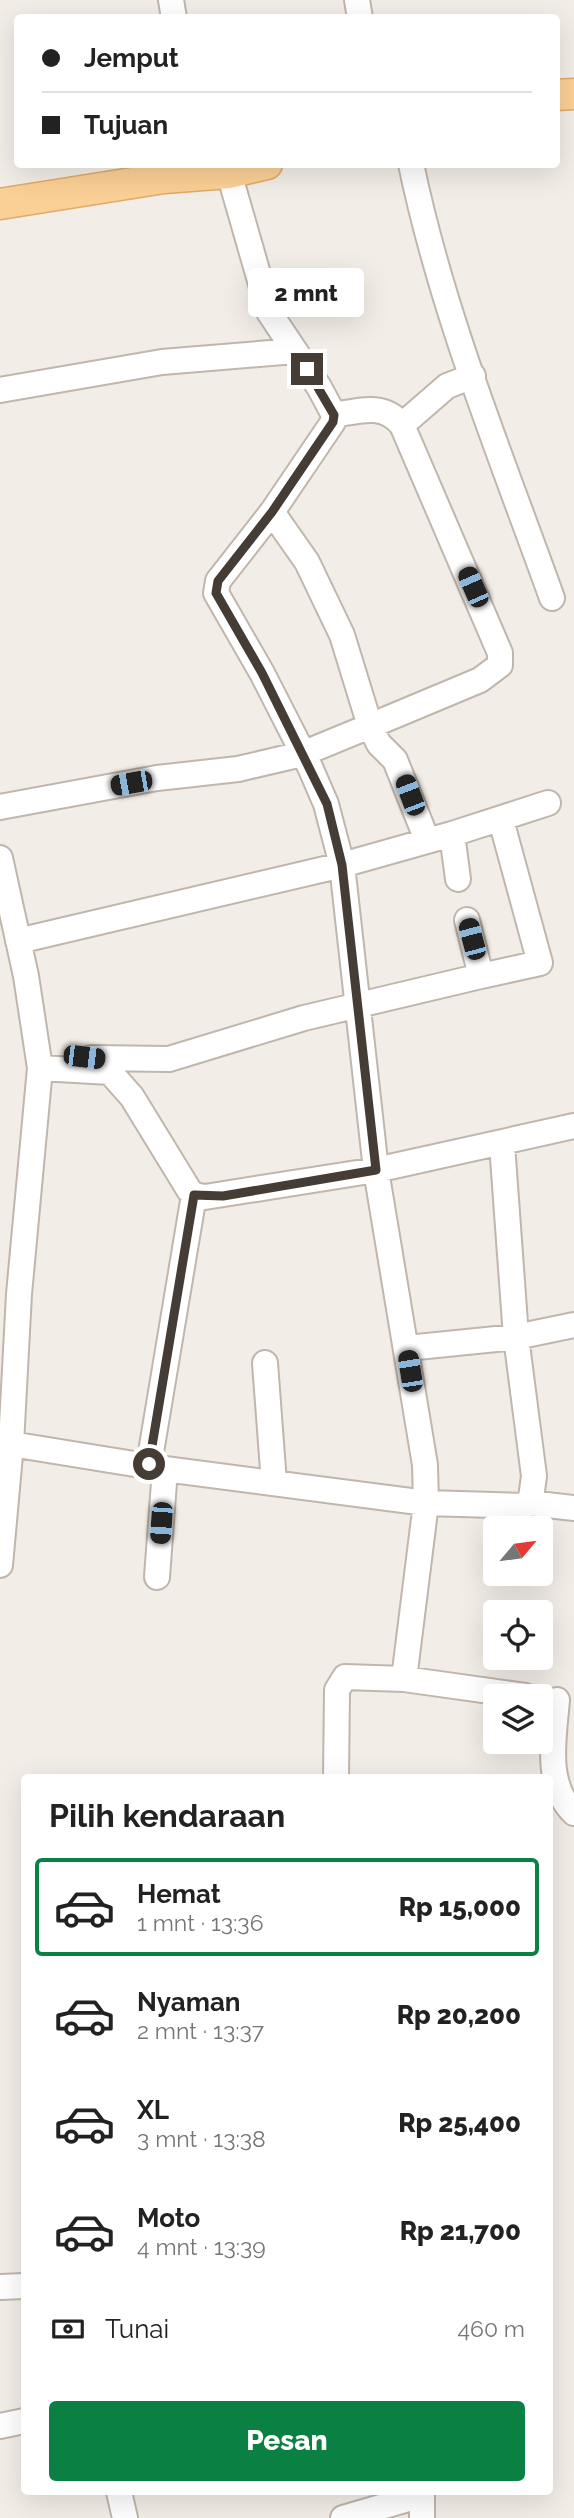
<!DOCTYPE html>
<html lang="id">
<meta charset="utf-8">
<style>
:root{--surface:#fff;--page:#f6f6f6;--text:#222;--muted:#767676;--line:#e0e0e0;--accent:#0b8043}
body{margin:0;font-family:Raleway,sans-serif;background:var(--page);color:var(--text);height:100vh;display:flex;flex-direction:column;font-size:26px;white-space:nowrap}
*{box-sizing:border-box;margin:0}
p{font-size:23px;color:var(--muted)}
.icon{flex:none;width:38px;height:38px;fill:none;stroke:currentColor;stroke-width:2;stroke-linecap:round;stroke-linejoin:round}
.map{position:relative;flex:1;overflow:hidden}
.details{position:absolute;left:21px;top:1774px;width:532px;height:721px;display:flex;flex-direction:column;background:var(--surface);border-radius:7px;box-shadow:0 7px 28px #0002}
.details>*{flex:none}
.top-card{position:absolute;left:14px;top:14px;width:546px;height:154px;border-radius:7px;box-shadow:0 7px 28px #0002;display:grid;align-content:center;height:154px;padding:0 28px;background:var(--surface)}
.needle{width:46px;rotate:61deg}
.controls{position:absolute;left:483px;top:1516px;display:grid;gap:14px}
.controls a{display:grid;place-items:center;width:70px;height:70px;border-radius:7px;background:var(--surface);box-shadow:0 7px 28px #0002;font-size:35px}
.end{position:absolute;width:32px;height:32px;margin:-16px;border:9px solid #453d35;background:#fff;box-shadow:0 0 0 4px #fff}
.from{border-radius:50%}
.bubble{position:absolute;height:49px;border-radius:7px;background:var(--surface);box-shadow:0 7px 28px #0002;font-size:23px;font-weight:800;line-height:49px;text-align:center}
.car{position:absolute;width:21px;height:42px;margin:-21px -10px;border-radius:9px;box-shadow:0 0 5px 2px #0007;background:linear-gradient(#222 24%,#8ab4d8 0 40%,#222 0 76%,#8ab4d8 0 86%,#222 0)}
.top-card b{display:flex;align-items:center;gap:24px;height:66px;font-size:26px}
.top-card b+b{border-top:2px solid var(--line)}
.top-card i{width:18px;height:18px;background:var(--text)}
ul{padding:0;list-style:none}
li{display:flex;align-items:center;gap:21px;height:98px;margin:0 14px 10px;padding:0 14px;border:4px solid transparent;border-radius:7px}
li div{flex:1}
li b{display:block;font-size:26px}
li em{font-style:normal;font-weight:800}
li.selected{border-color:var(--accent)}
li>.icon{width:63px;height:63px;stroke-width:1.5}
h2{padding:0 28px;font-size:32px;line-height:84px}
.pay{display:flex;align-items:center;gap:18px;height:77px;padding:0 28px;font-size:26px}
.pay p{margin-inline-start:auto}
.action{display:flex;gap:14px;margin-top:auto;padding:14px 28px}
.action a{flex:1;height:80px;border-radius:7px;background:var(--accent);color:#fff;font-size:28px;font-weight:800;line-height:80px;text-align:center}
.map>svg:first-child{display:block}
</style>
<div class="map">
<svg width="574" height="2518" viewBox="0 0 574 2518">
<rect width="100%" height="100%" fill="#f2ede6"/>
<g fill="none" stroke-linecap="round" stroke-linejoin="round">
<defs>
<path id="minor" d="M171,0L174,18
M357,0L360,18
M411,164C442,313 501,456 552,598
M229,173L269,312L319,387L334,415L333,422L272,512L218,581L216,593L262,673L310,767L326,804L342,865L376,1170L425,1465L426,1503L404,1679
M0,390L162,362L295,351
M334,415C359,411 383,402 402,425L500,653V665L480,680L370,726L379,744L395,760L427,840
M402,425L447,386L473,376
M0,807L157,778L238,769L302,754L370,726L342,635L307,562L272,512
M452,834L548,803
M0,858L26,976L40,1068L19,1294L11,1444L0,1565
M18,941L342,865L452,834L458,879
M481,976L540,963L501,820
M91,1058L169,1059L304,1018L481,976L467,920
M40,1068L110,1072L132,1097L189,1190L194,1195L205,1197L376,1170L574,1126
M407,1348L516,1337L574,1325
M265,1363L274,1483
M11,1444L165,1469L426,1503L524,1506L531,1498L534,1476L516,1337L502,1144
M149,1464L194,1195
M529,1503L574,1508
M157,1577L165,1469
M557,1700C554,1737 544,1784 574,1813
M336,1778L337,1690L345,1677L404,1679L526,1696
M0,2287L24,2286
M0,2426L24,2421
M119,2492L125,2518
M343,2518L422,2495V2518"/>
<path id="major" d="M556,95L574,94
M0,204L164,178L229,173L267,164"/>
</defs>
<use href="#minor" stroke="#c0b6ac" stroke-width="28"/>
<use href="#major" stroke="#e0aa67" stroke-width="33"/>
<use href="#minor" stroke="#fff" stroke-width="24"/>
<use href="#major" stroke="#fbd096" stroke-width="30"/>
</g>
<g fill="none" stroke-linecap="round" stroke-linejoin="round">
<path stroke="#453d35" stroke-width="9" d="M149,1464L194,1195L223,1196L376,1170L342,865L327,804L262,673L216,593L218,581L272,512L333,422L334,415L307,369"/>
</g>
</svg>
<div class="controls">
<a><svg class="needle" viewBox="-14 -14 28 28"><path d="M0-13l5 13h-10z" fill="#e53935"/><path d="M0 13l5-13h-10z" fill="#767676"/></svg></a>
<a><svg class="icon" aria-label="locate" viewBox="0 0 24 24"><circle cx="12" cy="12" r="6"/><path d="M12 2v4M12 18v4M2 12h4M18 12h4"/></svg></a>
<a><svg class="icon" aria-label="layers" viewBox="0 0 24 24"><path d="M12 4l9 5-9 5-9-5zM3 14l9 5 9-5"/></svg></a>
</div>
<i class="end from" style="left:149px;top:1464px"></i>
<i class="end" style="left:307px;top:369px"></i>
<div class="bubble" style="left:248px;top:268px;width:116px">2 mnt</div>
<i class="car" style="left:473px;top:587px;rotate:336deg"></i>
<i class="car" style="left:131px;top:783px;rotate:260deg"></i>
<i class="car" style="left:410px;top:795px;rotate:339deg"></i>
<i class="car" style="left:472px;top:939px;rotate:345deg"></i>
<i class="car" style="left:84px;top:1057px;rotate:97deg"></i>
<i class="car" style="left:410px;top:1371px;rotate:351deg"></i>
<i class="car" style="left:161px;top:1523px;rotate:184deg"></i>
<div class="top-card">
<b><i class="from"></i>Jemput</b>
<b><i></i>Tujuan</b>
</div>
<section class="details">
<h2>Pilih kendaraan</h2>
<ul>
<li class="selected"><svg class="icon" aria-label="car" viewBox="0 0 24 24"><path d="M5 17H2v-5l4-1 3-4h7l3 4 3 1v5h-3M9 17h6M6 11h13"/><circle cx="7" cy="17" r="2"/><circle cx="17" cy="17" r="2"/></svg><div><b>Hemat</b><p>1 mnt · 13:36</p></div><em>Rp 15,000</em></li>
<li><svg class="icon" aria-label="car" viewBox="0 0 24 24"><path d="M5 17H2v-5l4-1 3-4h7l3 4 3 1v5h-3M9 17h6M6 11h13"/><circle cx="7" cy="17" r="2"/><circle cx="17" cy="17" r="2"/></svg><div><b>Nyaman</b><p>2 mnt · 13:37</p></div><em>Rp 20,200</em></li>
<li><svg class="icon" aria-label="car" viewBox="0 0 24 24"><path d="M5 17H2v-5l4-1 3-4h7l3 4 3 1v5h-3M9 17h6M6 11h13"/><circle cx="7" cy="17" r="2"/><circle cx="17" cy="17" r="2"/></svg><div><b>XL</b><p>3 mnt · 13:38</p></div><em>Rp 25,400</em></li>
<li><svg class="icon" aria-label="car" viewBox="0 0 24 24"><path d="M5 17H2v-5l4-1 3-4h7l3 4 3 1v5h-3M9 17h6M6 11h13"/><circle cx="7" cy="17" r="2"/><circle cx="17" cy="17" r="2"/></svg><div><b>Moto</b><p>4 mnt · 13:39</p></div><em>Rp 21,700</em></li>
</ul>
<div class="pay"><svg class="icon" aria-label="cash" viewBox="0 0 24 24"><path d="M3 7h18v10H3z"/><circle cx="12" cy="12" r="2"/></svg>Tunai<p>460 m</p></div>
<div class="action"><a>Pesan</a></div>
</section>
</div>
